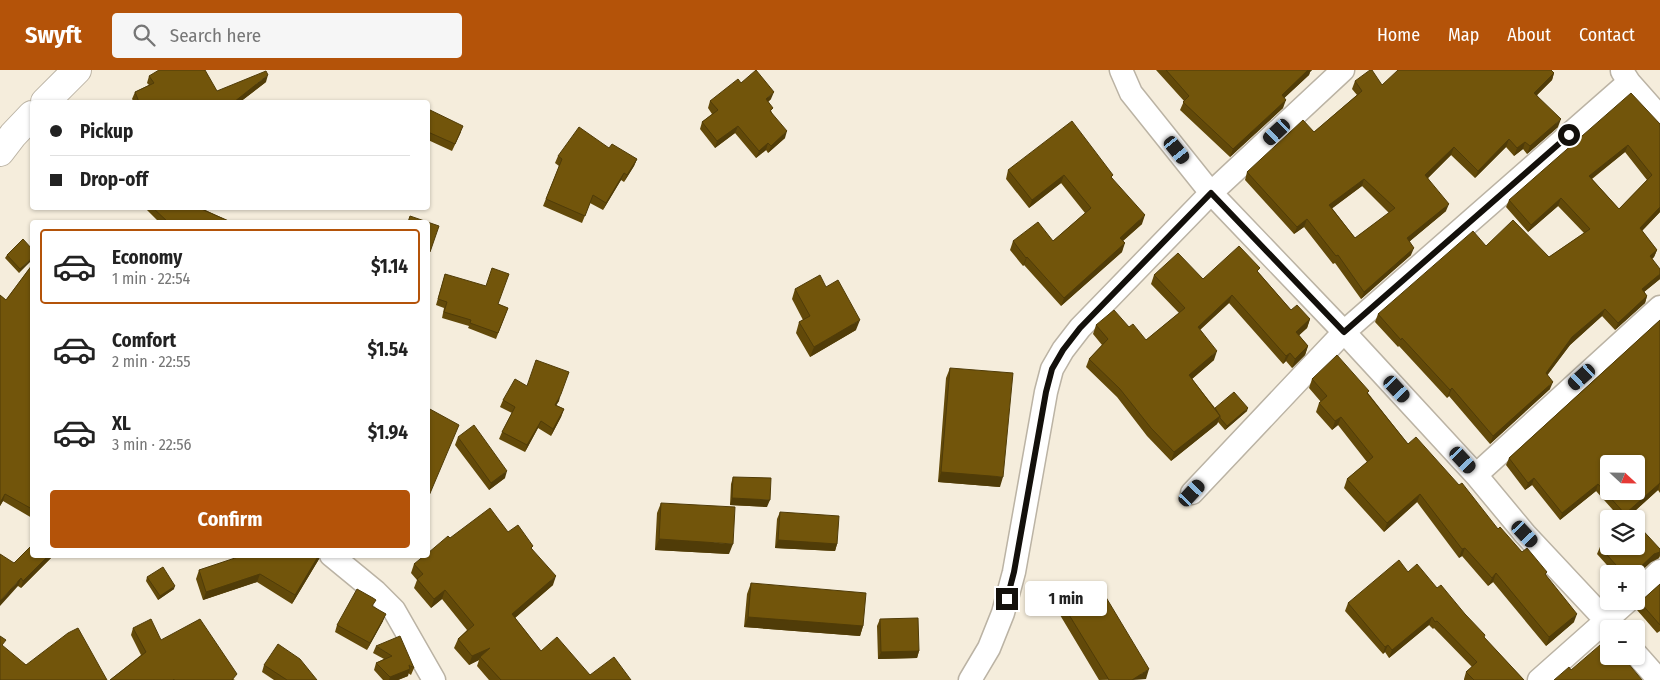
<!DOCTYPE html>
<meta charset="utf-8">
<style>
:root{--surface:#fff;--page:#f6f6f6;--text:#222;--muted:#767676;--line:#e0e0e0;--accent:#b45309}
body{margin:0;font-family:"Fira Sans Condensed",sans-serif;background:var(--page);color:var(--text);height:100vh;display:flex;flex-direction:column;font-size:19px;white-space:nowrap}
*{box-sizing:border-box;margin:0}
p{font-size:16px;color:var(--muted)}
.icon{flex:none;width:28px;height:28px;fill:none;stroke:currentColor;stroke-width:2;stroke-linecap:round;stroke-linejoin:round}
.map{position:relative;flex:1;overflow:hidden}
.panel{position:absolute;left:30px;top:150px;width:400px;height:338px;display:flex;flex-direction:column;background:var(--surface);border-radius:5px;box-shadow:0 1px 4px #0004}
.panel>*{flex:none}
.hud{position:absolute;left:30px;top:30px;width:400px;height:110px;border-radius:5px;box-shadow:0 1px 4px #0004;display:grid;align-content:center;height:110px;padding:0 20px;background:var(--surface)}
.needle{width:32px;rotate:112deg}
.controls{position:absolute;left:1600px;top:385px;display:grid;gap:10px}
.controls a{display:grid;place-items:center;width:45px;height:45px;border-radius:5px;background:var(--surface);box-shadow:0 1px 4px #0004;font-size:25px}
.end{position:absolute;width:22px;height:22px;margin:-11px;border:6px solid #13100b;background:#fff;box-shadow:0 0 0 2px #fff}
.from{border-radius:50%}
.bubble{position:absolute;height:35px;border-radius:5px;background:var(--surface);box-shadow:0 1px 4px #0004;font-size:16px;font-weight:700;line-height:35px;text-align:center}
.car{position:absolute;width:15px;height:30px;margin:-15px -8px;border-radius:6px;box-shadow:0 0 4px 1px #0007;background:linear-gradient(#222 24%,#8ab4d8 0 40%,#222 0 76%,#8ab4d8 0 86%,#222 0)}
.hud b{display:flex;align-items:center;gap:18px;height:48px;font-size:19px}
.hud b+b{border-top:1px solid var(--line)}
.hud i{width:12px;height:12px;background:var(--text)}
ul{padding:9px 0 0;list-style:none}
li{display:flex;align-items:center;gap:15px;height:75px;margin:0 10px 8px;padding:0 10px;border:2px solid transparent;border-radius:5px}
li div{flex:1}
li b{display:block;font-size:19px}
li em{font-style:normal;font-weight:700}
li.active{border-color:var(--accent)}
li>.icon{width:45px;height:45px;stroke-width:1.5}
.action{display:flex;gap:10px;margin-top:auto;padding:10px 20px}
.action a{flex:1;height:58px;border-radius:5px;background:var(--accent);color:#fff;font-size:20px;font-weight:700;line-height:58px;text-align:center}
header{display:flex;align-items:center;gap:30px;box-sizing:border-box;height:70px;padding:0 25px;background:var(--accent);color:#fff}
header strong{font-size:24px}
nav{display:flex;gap:28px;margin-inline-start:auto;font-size:18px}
.search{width:350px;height:45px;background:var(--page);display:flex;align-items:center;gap:12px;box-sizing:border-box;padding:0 18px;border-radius:5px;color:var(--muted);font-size:19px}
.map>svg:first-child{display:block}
</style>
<header>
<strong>Swyft</strong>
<div class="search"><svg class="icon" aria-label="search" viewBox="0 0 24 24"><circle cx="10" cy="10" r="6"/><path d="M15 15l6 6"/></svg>Search here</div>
<nav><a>Home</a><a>Map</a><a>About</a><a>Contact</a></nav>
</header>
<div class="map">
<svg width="1660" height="610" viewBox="0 0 1660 610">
<rect width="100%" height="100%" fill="#f5eddc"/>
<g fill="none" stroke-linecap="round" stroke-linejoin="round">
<defs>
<path id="street" d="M1121,0L1131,23L1211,123L1344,262L1476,405L1525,464L1614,559
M1622,1L1629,12L1660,47
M1476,405L1660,237
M1192,423L1344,262L1629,12
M331,485L376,522L394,540L434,610
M1636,524L1660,501
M1636,584L1659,610
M970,610L989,578L1003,543L1014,502L1046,322L1052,299L1063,280L1080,258L1211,123L1343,0
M1539,610L1628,531"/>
<path id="highway" d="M45,32L77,0
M0,82L13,65L32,45"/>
</defs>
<use href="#street" stroke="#bbb3a4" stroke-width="25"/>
<use href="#highway" stroke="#bbb3a4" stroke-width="30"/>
<use href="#street" stroke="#fff" stroke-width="22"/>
<use href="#highway" stroke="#fff" stroke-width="28"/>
</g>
<path fill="#624909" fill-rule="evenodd" d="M1156,0H1312L1310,2L1309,5L1284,28L1283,38L1230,87L1180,40L1184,31Z
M1554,3L1552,10L1537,25L1558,57L1527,84L1523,79L1514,86L1506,77L1475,108L1451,85L1428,108L1446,141L1410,171L1411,185L1361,229L1335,193L1333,194L1304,157L1294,164L1245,110L1247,102L1314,62L1357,25L1352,19L1355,11L1382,15ZM1362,116L1389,143L1355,168L1332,138Z
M149,6L217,21L266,12L240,32H134L132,29L135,22L149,15L147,13Z
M741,13L771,29L768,32L772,43L785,68L768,83L766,80L756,88L735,63L715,78L700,59L702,52L712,44L708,38L710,31Z
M428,39L461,62L452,81L428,70Z
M1658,51L1660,142L1642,161L1657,180L1654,187L1652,189L1660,209L1644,222L1647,226L1645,233L1615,260L1602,246L1570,275L1547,305L1550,319L1490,374L1449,326L1447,328L1399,276L1398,277L1375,252L1378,244L1549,187L1584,163L1558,136L1528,162L1506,137L1509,130ZM1625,82L1647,110L1619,139L1592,109Z
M609,78L637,89L634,96L624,112L621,110L603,140L590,133L582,153L543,136L559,96L555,93L558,86Z
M1008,100L1112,108L1142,154L1123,171L1122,182L1061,236L1024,195L1023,196L1010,180L1013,171H1053L1085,143L1061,113L1029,138L1006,109Z
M145,138H201L231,152H159Z
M32,179L19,203L5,188L7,185Z
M32,195V448L3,431L0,436V225L6,230Z
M1258,202L1291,240L1310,249L1307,258L1299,265L1308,276L1305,285L1292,298L1286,291L1283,294L1229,233L1200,260L1214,290L1192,309L1215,338L1247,341L1225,360L1218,352L1217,354L1171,391L1147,366L1117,327L1086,297L1089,289L1102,275L1093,264L1096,255L1129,257L1146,270L1179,243L1151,214L1154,205L1203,209Z
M445,204L498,234L508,238L496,269L468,258L469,256L442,248L444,238L436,235Z
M826,217L856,260L810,287L796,263L799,252L803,250L792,229L795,219Z
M1660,250V423L1658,420L1626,449H1621L1596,421L1560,450L1532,415L1525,420L1506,395L1509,388Z
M950,298L1000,417L938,412L946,308Z
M1312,309L1368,323L1408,374L1546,505L1574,552L1546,576L1493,512L1488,516L1462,486L1459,488L1417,432L1384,462L1344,418L1347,409L1367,392L1338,355L1332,360L1316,342L1319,333L1321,332L1309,318Z
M527,316L559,331L556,335L564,339L561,347L551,366L538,358L525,382L499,369L502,362L512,343L500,337L503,330Z
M458,367L505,408L489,420L455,375Z
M733,407L767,437L730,435L731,414Z
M661,433L729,484L655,480L657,443Z
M780,442L837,474L835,481L775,478L777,449Z
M508,462L532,479L553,515L515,548L541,581L590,605L631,610H489L477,596L479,590L469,595L454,578L458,569L467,560L442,529L431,538L414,518L417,510L411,503L414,494Z
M1600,477L1660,479V486L1659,488L1651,492L1636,506V504H1615L1597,484Z
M54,485L21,518L18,516L14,493Z
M239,485H320L319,489L292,534L257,512L203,530L196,509L199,500L240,487Z
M1408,502L1437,518L1524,610H1464V609L1466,602L1472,597L1434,558L1433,559L1429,555L1389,588L1385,582L1383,584L1345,541L1348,533Z
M147,507L174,519L158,530L146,511Z
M751,513L863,556L860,566L744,557L747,524Z
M1660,514V561L1657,563L1637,540L1640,532Z
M1063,535L1146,609L1099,610L1060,545Z
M373,537L383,551L367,580L335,562L337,555Z
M880,549L919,581L917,588L878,589L877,556Z
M133,558L161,570L235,610H110L141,585L131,565Z
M376,576L414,598L411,605L408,603V606L398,610H383L374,600L376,593L384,589L373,583Z
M264,595L317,610H274L262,602Z"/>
<path fill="#503c08" d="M1308,0H1312L1310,2L1309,5L1279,33L1282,25Z
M1554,3L1552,10L1532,30L1534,23Z
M268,5L266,12L240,32H234Z
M774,22L771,29L763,36L766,29Z
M1286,30L1283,38L1230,87L1233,79Z
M1561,49L1558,57L1527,84L1530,76Z
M738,56L735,63L715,78L717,71Z
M787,61L785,68L768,83L771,76Z
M1509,69L1506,77L1475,108L1478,101Z
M1525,72L1523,79L1514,86L1517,78Z
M768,73L766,80L756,88L759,81Z
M1628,75L1625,82L1586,113L1589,106Z
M1454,77L1451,85L1423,113L1425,105Z
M637,89L634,96L624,112L627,105Z
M624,103L621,110L603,140L606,133Z
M1064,105L1061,113L1029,138L1032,130Z
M1364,109L1362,116L1326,143L1329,135Z
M1561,128L1558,136L1528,162L1531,155Z
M1449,134L1446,141L1404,176L1407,168Z
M1660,137V142L1637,166L1640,158Z
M1145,145L1142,154L1117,176L1120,168Z
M1307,149L1304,157L1294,164L1297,157Z
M1125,173L1122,182L1061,236L1064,228Z
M1414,178L1411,185L1361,229L1364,222Z
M1657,180L1654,187L1647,193L1650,186Z
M1027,187L1024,195L1023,196L1026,188Z
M32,188V190L19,203L20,199Z
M1660,204V209L1639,226L1642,219Z
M1232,225L1229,233L1194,265L1198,257Z
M1647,226L1645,233L1615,260L1618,253Z
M1605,239L1602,246L1570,275L1543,311L1546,303L1572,267Z
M1310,249L1307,258L1293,271L1296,262Z
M860,250L856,260L810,287L814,277Z
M1308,276L1305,285L1292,298L1295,289Z
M1217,281L1214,290L1186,314L1189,305Z
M1290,283L1286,291L1283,294L1286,286Z
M1553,312L1550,319L1490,374L1493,366Z
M1452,318L1449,326L1447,328L1450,320Z
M561,324L559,331L552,342L555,335Z
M1248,338L1247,341L1225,360L1227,356Z
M564,339L561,347L551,366L553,359Z
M1220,346L1217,354L1171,391L1174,382Z
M1341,347L1338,355L1332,360L1335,351Z
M541,351L538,358L525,382L527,375Z
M507,401L505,408L489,420L491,413Z
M941,402L1003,407L1000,417L938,412Z
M1534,408L1532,415L1525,420L1528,413Z
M1660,413L1658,420L1626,449H1624L1625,444Z
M1598,414L1596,421L1560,450L1562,443Z
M5,424L3,431L0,436V433Z
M1420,424L1417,432L1384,462L1387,453Z
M732,428L770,430L767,437L730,435Z
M659,469L733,474L729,484L655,480Z
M778,470L837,474L835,481L775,478Z
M1465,478L1462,486L1459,488L1462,479Z
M1660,482L1659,488L1651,492L1636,506V504H1633L1654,484Z
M49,485H54L21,518L23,511Z
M319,485H320L319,489L292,534L295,525Z
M1496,503L1493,512L1488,516L1492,508Z
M260,504L257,512L203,530L206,522Z
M556,506L553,515L509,553L512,544Z
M21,508L18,516L0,536V531Z
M175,516L174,519L158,530L160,526Z
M445,520L442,529L431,538L434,529Z
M386,544L383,551L367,580L370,573Z
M1577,544L1574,552L1546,576L1549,567Z
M748,547L863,556L860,566L744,557Z
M1432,547L1429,555L1389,588L1392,580Z
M1388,575L1385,582L1383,584L1385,577Z
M490,578L480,587L479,590L469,595L472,586Z
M919,581L917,588L878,589L881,582Z
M410,599L408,606L398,610H389L390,607Z
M1149,599L1146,609L1132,610Z"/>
<path fill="#72550b" stroke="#503c08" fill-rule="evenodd" d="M159,0H205L217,21L266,1L268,5L234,32H139L135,22L154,13L149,6Z
M756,0L774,22L766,29L773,38L770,41L787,61L771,76L768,73L759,81L738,56L717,71L702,52L718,40L710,31L738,9L741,13Z
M1166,0H1308L1282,25L1286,30L1233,79L1183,32L1189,26Z
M1370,0H1372L1382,15L1398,0H1551L1554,3L1534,23L1561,49L1530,76L1525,72L1517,78L1509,69L1478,101L1454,77L1425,105L1449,134L1407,168L1414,178L1364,222L1338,185L1336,186L1307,149L1297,157L1247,102L1303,50L1314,62L1362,21L1355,11ZM1364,109L1395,138L1355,168L1329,135Z
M1631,23L1660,54V137L1640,158L1657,180L1650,186L1660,199V204L1642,219L1647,226L1618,253L1605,239L1572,267L1546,303L1553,312L1493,366L1452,318L1450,320L1402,268L1401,270L1378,244L1473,161L1486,176L1513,150L1549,187L1590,159L1561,128L1531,155L1509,130ZM1628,75L1652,105L1619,139L1589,106Z
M428,39L463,56L455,74L428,62Z
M1072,51L1113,105L1111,107L1145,145L1120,168L1125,173L1064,228L1027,187L1026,188L1013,171L1038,152L1053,171L1091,138L1064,105L1032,130L1008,100Z
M579,57L609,78L612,74L637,89L627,105L624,103L606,133L593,125L585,146L546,129L562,89L558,86Z
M153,138H199L231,152H168Z
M410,146L439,156L430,182L428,181V152H408Z
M23,169L32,179V188L20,199L7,185Z
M1239,176L1260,198L1257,201L1291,240L1297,235L1310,249L1296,262L1308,276L1295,289L1290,283L1286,286L1232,225L1198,257L1217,281L1189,305L1220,346L1174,382L1151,358L1120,319L1089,289L1108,269L1096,255L1114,240L1129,257L1133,254L1146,270L1185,238L1154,205L1178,183L1203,209Z
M32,195V439L5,424L0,433V225L6,230Z
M492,198L509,204L498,234L508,238L498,263L470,253L471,250L444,242L447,232L438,229L445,204L486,216Z
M820,205L826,217L838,210L860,250L814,277L799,252L810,246L795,219Z
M1660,250V413L1625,444L1598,414L1562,443L1534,408L1528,413L1509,388ZM1609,394H1636V421H1609Z
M1337,285L1369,321L1367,323L1408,374L1416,367L1459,415L1462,413L1498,459L1500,457L1522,482L1527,478L1547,502L1545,504L1577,544L1549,567L1496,503L1492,508L1465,478L1462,479L1420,424L1387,453L1347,409L1373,387L1341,347L1335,351L1319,333L1327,326L1312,309Z
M536,290L569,302L561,324L555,335L564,339L553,359L541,351L527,375L502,362L515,337L503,330L515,309L527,316Z
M950,298L1013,303L1003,407L941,402Z
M1234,322L1248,338L1227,356L1220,348V346L1215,338Z
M428,338L459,355L428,428Z
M474,355L507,401L491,413L458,367Z
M733,407L771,408L770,430L732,428Z
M661,433L735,437L733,474L659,469Z
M490,438L508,462L518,455L533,476L531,478L556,506L512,544L541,581L557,567L590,605L614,587L631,610H501L480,587L490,578L472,586L458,569L474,555L445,520L434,529L417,509L423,504L414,494L425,485H428V483L448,466L450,468Z
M780,442L839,446L837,474L778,470Z
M1636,453L1660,479V482L1654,484L1633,504L1631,501L1627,504H1624L1600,477L1609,469V476H1636Z
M32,475V485H49L23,511L21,508L0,531V484L14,493Z
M244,485H319L295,525L260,504L206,522L199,500Z
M1399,490L1408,502L1417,494L1437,518L1441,515L1465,544L1485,565L1484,567L1524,610H1474L1466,602L1477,592L1437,551L1435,552L1432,547L1392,580L1388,575L1385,577L1348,533Z
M163,497L175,516L160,526L147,507Z
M751,513L866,523L863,556L748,547Z
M1098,514L1149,599L1132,610H1109L1063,535Z
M1660,514V555L1640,532Z
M357,519L373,528L376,530L372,536L386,544L370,573L337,555Z
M918,548L919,581L881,582L880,549Z
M151,549L161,570L200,549L237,604L232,610H174V609L173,610H110L146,582L133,558Z
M78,558L107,610H0V566L6,570L2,575L26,595L68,563Z
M400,566L414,598L409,595L410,599L390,607L376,593L392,586L376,576Z
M1607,569L1609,571V586H1622L1642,610H1554L1569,597L1571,600Z
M278,574L300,589L317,610H287L264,595Z"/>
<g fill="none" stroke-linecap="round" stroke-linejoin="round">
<path stroke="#13100b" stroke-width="6" d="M1007,529L1014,502L1046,322L1052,299L1063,280L1080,258L1211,123L1344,262L1569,65"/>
</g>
</svg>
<div class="controls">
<a><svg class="needle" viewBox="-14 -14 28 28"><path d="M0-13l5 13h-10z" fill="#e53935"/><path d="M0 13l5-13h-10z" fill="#767676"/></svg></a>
<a><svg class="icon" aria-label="layers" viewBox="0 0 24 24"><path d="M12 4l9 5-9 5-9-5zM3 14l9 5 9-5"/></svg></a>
<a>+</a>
<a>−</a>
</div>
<i class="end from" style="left:1569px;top:65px"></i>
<i class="end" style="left:1007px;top:529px"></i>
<div class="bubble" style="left:1025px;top:511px;width:82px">1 min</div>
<i class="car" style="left:1277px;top:62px;rotate:227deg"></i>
<i class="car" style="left:1177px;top:80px;rotate:141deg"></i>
<i class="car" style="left:1582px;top:307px;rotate:228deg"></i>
<i class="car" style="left:1397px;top:319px;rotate:137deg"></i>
<i class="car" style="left:1463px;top:390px;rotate:137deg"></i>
<i class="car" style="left:1192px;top:423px;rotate:43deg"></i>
<i class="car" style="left:1525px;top:464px;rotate:137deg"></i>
<div class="hud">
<b><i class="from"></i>Pickup</b>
<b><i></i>Drop-off</b>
</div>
<section class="panel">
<ul>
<li class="active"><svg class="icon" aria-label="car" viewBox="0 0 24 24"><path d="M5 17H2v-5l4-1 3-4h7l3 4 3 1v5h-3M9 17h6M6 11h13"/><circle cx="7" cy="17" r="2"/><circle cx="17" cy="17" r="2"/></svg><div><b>Economy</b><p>1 min · 22:54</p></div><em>$1.14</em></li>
<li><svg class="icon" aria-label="car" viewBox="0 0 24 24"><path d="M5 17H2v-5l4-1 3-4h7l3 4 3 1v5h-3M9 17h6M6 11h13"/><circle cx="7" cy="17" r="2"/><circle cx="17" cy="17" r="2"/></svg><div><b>Comfort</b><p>2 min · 22:55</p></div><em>$1.54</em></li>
<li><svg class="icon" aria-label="car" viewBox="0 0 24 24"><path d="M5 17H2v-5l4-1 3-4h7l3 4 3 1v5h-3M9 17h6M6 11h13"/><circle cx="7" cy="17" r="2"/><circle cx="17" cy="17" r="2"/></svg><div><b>XL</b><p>3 min · 22:56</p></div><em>$1.94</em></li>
</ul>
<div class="action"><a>Confirm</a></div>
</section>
</div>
